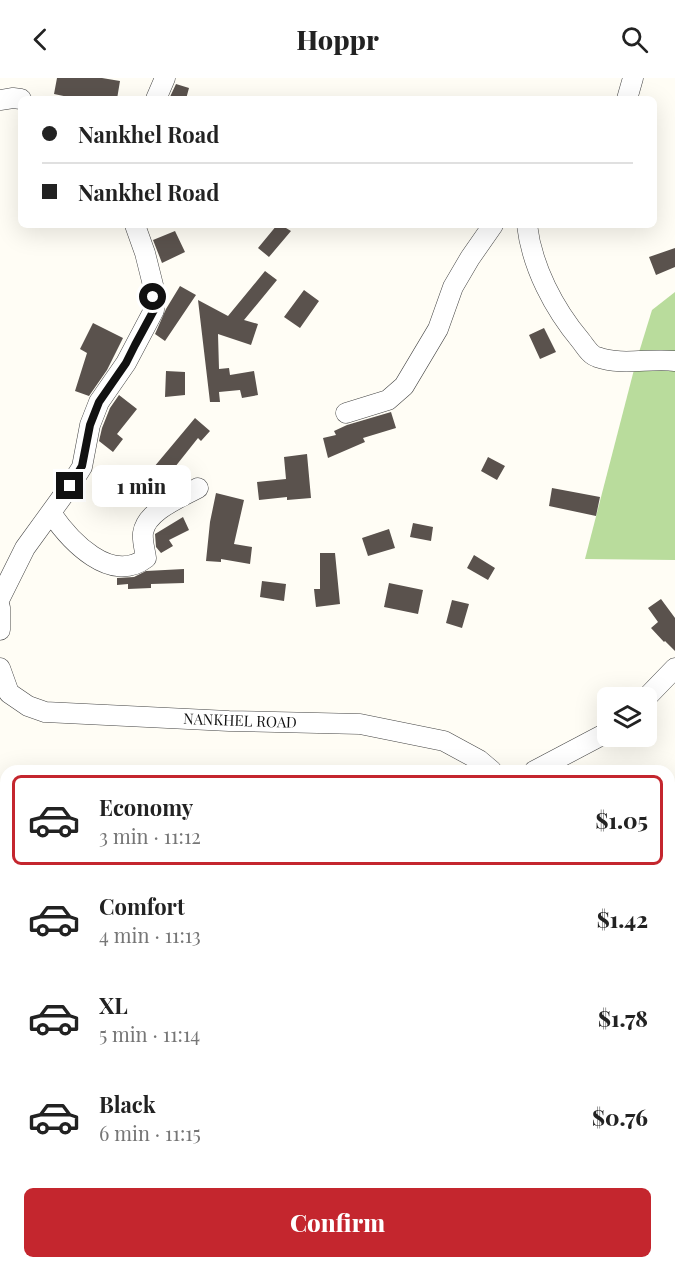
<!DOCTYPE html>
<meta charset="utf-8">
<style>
:root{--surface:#fff;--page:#f2f2f2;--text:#222;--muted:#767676;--line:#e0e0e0;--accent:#c4262e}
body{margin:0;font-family:"Playfair Display",serif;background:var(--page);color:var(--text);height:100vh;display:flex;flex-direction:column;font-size:22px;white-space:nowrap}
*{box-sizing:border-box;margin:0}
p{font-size:20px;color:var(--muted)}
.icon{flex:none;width:33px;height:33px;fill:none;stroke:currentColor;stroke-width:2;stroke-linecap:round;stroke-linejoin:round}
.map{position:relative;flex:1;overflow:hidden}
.details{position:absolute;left:0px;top:687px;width:675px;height:504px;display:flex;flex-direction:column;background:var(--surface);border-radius:18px 18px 0 0;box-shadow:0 6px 24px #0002}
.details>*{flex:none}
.banner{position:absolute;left:18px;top:18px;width:639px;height:132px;border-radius:9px;box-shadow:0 6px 24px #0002;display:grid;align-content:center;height:132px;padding:0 24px;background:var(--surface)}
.buttons{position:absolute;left:597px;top:609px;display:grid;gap:12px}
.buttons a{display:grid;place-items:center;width:60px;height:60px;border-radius:9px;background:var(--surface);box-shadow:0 6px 24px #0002;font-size:30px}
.end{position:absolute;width:27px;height:27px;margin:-14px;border:8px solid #111;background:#fff;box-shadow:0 0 0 3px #fff}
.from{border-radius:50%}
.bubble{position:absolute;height:42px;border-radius:9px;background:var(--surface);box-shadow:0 6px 24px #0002;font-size:20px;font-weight:800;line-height:42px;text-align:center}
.banner b{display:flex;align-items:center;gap:21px;height:57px;font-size:22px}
.banner b+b{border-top:2px solid var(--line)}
.banner i{width:15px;height:15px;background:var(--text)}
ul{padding:10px 0 0;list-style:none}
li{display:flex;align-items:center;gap:18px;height:90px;margin:0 12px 9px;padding:0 12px;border:3px solid transparent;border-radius:9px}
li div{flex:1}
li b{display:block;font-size:22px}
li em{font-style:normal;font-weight:800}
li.on{border-color:var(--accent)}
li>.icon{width:54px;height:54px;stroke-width:1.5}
.cta{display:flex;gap:12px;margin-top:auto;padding:12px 24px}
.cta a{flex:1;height:69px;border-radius:9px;background:var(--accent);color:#fff;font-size:24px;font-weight:800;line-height:69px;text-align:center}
header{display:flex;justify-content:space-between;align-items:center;height:78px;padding:0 24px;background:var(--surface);font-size:27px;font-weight:800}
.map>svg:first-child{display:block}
</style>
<header><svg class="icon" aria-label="back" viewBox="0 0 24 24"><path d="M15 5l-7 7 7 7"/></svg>Hoppr<svg class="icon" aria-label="search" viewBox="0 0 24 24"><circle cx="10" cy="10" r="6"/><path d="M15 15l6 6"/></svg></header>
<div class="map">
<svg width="675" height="1191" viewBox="0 0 675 1191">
<rect width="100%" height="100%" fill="#fffdf5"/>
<path fill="#b9dc9c" d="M675,214V482L585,481L636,284L652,232Z"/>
<path fill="#5a524d" d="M57,0H102L120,3L117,21L85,18V21H78L54,16Z
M176,6L189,10L186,21H169Z
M277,147H281L291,153L269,179L258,170Z
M175,153L185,174L162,185L153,162Z
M675,170V189L656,197L649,179Z
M265,193L277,202L244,242L258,246L251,267L218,256L219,291L229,290L230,297L254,293L258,317L242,320L240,312L219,314L220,324H210L198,222L228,238Z
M180,208L196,217L165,263L155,256L166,231Z
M304,212L319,223L300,250L284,239Z
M93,245L123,260L107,292L89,318L75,313L87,275L80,271Z
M544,250L556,274L540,281L529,257Z
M166,293L185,294V317L165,319Z
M119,317L137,331L117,356L123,361L113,374L99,363L102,350L110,330Z
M391,334L396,350L363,360L365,364L328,380L323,360L336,357L334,353L347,347Z
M195,340L210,353L201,363L198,360L167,399L154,389Z
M307,376L311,420L287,422V419L259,422L257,404L286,401L284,379Z
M488,379L505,388L497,402L481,393Z
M552,410L600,419L596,438L549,428Z
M216,415L244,422L234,466L252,469L250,486L221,481V484L206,483L210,444Z
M183,439L189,452L169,462L173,468L161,475L156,469L155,456Z
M413,445L433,449L431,463L410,459Z
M389,451L395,470L368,478L362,460Z
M320,475H335L340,526L316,529L314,511H320Z
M474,477L495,490L488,502L467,490Z
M184,491V505L151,506V510L128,511V506L117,507V500L134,499L146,493Z
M262,503L286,506L284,523L260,519Z
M389,505L423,512L418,536L384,529Z
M661,521L675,540V573L665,563L664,564L651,550L658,544L648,530Z
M452,522L469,526L462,550L446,545Z"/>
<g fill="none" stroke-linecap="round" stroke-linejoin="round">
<defs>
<path id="street" d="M156,21L165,0
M627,21L633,0
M0,22L13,20L21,21
M527,147C532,189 554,231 581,263C585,268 590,277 597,279C622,288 649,280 675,283
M346,335L388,322L404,308L438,251L453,209L470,180L493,147
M51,435C70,463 111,507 146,480C145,472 142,463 143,455C146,433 180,420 198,410
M0,520L25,470L70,408L82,389L90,347L99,324L126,285L154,232L153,207L145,175L135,147
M0,529V552
M0,590L9,615L28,628L45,634L229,643L360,646L444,663L479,682L492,693
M646,620L675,590
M534,693L608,654
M669,826L675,827
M0,920L6,917
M0,1014L6,1022
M122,1185L126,1191"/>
</defs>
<use href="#street" stroke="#444" stroke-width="21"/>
<use href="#street" stroke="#fff" stroke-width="20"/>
</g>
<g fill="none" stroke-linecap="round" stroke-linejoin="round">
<path stroke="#111" stroke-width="8" d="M70,408L82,388L90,347L99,324L126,285L135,267L154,232L153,219"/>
</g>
<g text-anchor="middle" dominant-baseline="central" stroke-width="6" stroke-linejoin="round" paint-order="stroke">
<g font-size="15" fill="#111" stroke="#fff">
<text transform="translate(240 642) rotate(2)">NANKHEL ROAD</text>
</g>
</g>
</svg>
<div class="buttons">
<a><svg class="icon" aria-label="layers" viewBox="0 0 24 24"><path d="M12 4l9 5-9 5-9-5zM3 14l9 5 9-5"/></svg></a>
</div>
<i class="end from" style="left:153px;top:219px"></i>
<i class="end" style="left:70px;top:408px"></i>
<div class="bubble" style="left:92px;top:387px;width:99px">1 min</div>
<div class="banner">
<b><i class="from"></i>Nankhel Road</b>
<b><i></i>Nankhel Road</b>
</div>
<section class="details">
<ul>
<li class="on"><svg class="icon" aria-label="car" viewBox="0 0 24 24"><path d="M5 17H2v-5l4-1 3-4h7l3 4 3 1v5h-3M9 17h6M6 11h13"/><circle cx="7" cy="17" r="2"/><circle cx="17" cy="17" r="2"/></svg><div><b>Economy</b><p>3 min · 11:12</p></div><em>$1.05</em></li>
<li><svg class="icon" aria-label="car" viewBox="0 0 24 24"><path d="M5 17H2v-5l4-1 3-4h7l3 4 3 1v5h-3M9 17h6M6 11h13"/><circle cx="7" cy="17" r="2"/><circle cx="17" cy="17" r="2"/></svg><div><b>Comfort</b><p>4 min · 11:13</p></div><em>$1.42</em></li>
<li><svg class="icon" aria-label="car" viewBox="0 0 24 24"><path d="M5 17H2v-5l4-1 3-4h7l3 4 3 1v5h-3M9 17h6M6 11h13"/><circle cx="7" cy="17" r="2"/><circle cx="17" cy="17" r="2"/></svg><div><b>XL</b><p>5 min · 11:14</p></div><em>$1.78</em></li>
<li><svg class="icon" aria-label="car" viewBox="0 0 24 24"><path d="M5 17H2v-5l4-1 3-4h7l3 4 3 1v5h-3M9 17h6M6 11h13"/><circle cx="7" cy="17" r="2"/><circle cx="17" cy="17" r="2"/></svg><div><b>Black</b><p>6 min · 11:15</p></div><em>$0.76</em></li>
</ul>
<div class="cta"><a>Confirm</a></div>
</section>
</div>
